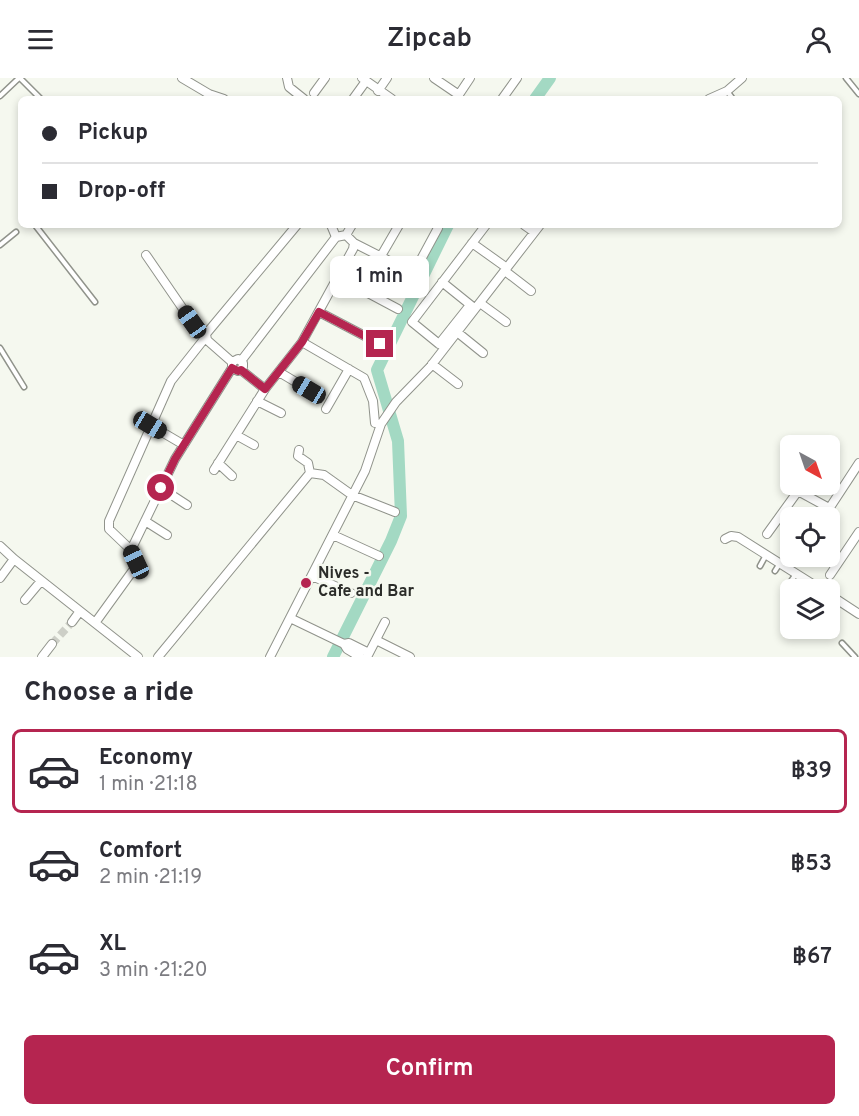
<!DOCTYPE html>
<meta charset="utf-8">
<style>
:root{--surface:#fff;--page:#f7f7f7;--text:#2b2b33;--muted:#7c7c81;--line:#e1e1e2;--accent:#b52550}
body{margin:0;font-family:Overpass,sans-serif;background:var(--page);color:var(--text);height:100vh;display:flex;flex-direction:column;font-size:22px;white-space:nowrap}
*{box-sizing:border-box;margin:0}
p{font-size:20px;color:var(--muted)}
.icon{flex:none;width:33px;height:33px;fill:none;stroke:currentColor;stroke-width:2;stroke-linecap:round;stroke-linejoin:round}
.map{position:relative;height:579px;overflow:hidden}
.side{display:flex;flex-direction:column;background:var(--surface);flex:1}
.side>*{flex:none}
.hud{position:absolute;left:18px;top:18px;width:824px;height:132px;border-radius:9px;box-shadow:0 3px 9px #0003;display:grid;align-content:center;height:132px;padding:0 24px;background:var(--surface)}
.needle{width:39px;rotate:140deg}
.tools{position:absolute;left:780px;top:357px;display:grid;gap:12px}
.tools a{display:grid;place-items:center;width:60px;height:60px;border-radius:9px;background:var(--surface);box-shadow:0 3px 9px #0003;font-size:30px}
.end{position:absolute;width:27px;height:27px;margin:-14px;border:8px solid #b52550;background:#fff;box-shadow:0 0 0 3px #fff}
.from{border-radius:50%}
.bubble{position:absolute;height:42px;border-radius:9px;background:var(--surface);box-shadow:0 3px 9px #0003;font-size:20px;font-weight:600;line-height:42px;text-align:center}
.car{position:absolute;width:18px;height:36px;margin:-18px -9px;border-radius:8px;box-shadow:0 0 4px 2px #0007;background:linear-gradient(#222 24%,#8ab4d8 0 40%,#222 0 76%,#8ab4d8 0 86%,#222 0)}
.hud b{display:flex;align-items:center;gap:21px;height:57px;font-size:22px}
.hud b+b{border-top:2px solid var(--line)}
.hud i{width:15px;height:15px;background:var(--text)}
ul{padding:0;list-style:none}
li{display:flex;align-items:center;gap:18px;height:84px;margin:0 12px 9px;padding:0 12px;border:3px solid transparent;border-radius:9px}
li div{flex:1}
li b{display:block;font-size:22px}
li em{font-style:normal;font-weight:600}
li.active{border-color:var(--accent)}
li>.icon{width:54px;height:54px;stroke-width:1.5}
h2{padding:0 24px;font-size:27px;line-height:72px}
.primary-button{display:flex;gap:12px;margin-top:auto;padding:12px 24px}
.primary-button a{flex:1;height:69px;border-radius:9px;background:var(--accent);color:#fff;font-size:24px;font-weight:600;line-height:69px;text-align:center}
header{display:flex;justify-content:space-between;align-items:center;height:78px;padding:0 24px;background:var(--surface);font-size:27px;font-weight:600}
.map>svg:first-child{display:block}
</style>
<header><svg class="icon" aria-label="menu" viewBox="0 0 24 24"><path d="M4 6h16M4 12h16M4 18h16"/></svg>Zipcab<svg class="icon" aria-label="person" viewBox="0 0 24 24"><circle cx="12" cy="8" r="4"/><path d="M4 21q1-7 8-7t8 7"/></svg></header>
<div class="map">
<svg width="859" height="579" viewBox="0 0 859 579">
<rect width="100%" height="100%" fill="#f5f8ef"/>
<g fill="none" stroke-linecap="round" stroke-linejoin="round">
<path stroke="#a3d9c3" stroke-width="12" d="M535,21L550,0
M333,579L391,463L401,438L398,363L377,292L448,147"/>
<path stroke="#cdcfc7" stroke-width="8" stroke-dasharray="8 4" stroke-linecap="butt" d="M52,566L72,544"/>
<defs>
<path id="lane" d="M20,0L41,21
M846,0L859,16
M727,13L733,21
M0,18L19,0
M35,147L95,224
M0,167L16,154
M0,270L24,309
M760,488L766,477
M775,493L780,485
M789,506L796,496
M842,565L855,579"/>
<path id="street" d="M182,0L209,16L224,21
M287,0L289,9L304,21
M362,0L392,21
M434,0L459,17
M378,13L387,0
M314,15L325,0
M353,21L366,3
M456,21L470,0
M502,21L517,0
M709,21L727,13L742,0
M331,147L336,159
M524,147L534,154
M346,157L352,147
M354,165L411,194L418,187L438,150
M472,165L507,190
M146,177L192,244L206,256
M381,178L399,147
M505,193L531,213
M338,199L398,231
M442,204L473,229
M480,225L506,244
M470,227L439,266L412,244L486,147
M319,234L380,266
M457,254L483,275
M241,283L336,159L346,157L354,165L353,171L302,264
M232,284L207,262L206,256L297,147
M432,286L458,306
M241,292L265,311L302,264L364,300L373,323L375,345
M279,294L309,312
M257,323L281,335
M326,331L349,291
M150,347L184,367
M236,357L254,367
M299,372L298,378L308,385L310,395
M218,385L232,398
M214,392L265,311
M161,410L187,427
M823,440L859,385
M145,443L167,457
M767,456L798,413L829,430
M333,457L379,478
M725,461L731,458L738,459L822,512
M0,468L14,481L138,579
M131,472L109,451V443L171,303L205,260
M830,497L859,454
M312,498L351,515
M0,500L14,481
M830,517L859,536
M25,522L41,503
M290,540L344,566L347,571L360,579
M72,544L80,533
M95,545L134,491L136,484L131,472L175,381L232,290V284L238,281L243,285V289L238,293L232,290
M376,562L410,579
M344,566L349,565L369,575
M42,579L52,566
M158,579L310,395L324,397L352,417L395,434
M270,579L365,393L381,346L396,324L430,289L540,147
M367,579L385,544"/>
</defs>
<use href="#lane" stroke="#90938b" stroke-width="7"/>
<use href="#street" stroke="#90938b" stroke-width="10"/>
<use href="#lane" stroke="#fff" stroke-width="4"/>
<use href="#street" stroke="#fff" stroke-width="8"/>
</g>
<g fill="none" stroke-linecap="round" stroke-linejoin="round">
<path stroke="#b52550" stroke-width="8" d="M161,410L175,381L232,290L238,293L241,292L265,311L302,264L319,234L380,266"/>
</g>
<circle fill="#b52550" stroke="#f5f8ef" stroke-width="2" cx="306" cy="505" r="6"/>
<g text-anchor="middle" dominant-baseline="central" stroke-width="5" stroke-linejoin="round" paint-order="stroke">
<g font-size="16" font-weight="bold" fill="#2b2c29" stroke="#f5f8ef" text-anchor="start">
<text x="318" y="496">Nives -<tspan x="318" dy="18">Cafe and Bar</tspan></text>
</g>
</g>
</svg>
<div class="tools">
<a><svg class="needle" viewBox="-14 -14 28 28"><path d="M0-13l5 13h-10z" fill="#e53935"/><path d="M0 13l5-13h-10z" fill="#7c7c81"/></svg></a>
<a><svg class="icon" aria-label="locate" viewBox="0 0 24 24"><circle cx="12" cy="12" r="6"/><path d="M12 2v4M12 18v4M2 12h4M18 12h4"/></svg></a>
<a><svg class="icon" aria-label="layers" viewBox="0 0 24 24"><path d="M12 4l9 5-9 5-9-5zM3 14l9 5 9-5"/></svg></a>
</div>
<i class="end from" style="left:161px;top:410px"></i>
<i class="end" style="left:380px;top:266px"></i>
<div class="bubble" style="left:330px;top:178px;width:99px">1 min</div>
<i class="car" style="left:192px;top:244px;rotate:325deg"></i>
<i class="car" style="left:309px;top:312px;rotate:301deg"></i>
<i class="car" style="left:150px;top:347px;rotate:121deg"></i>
<i class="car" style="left:136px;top:484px;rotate:335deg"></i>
<div class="hud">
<b><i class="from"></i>Pickup</b>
<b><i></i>Drop-off</b>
</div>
</div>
<section class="side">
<h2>Choose a ride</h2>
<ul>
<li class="active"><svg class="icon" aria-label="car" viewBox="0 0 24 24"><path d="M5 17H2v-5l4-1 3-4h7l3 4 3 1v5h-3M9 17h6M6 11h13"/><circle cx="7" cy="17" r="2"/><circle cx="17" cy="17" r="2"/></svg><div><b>Economy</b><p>1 min · 21:18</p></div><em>฿39</em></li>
<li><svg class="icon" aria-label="car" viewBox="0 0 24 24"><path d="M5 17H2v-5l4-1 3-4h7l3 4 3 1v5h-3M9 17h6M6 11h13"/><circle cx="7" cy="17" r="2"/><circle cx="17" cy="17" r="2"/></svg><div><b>Comfort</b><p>2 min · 21:19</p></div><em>฿53</em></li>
<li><svg class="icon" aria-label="car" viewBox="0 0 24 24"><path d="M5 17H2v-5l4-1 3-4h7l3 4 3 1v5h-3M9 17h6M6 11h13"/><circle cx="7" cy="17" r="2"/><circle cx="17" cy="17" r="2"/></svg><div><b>XL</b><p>3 min · 21:20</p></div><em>฿67</em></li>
</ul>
<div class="primary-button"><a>Confirm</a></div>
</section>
